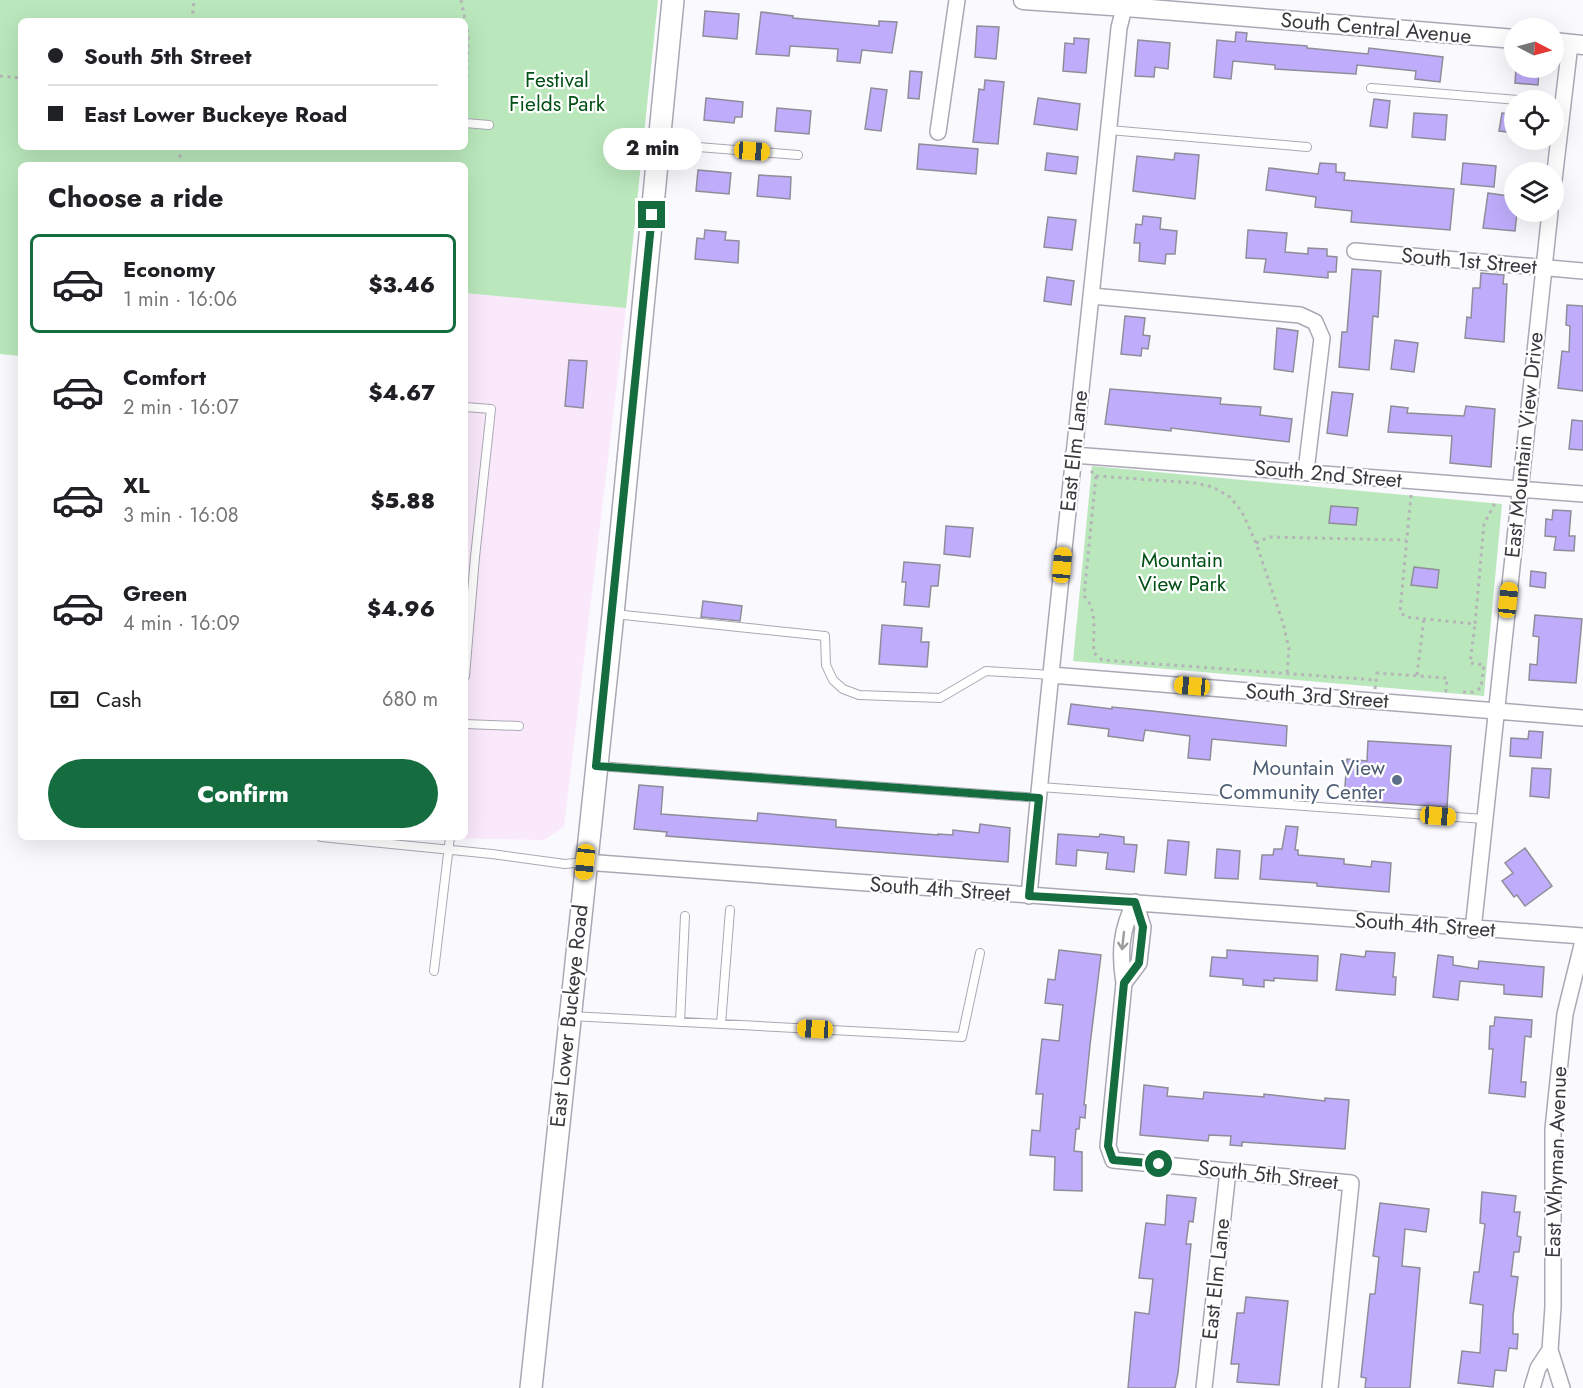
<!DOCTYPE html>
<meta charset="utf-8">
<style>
:root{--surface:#fff;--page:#f6f6f6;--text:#202124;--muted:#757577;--line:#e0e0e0;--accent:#146c3f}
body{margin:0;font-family:Jost,sans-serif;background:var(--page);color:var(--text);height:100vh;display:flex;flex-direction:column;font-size:22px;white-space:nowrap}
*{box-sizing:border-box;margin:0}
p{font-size:20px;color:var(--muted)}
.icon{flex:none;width:33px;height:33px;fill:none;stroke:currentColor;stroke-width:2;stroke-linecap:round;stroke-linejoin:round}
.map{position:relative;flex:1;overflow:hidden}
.side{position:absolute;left:18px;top:162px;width:450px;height:678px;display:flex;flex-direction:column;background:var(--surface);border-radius:9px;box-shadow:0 6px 24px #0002}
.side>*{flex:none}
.guide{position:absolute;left:18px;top:18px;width:450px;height:132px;border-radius:9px;box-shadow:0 6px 24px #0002;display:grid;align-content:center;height:132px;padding:0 30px;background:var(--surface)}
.needle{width:39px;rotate:96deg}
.controls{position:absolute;left:1504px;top:18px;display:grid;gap:12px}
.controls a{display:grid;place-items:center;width:60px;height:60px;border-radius:50%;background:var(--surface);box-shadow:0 6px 24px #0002;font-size:30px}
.end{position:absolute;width:27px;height:27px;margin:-14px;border:8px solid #146c3f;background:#fff;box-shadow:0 0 0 3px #fff}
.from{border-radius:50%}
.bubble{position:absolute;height:42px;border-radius:21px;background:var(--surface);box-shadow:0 6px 24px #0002;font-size:20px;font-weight:800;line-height:42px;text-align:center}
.car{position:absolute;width:18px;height:36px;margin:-18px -9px;border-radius:8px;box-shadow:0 0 4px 2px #0007;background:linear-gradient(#f5c518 24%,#345 0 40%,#f5c518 0 76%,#345 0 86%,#f5c518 0)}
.guide b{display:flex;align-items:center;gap:21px;height:57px;font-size:22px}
.guide b+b{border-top:2px solid var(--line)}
.guide i{width:15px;height:15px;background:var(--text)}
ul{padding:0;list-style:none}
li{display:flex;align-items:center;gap:18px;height:99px;margin:0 12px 9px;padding:0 18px;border:3px solid transparent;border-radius:9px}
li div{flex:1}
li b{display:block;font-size:22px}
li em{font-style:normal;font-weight:800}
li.selected{border-color:var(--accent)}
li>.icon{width:54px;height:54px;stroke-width:1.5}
h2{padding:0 30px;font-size:27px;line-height:72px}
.pay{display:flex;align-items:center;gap:15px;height:66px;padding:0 30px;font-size:22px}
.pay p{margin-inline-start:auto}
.button{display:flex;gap:12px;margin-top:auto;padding:12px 30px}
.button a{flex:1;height:69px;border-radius:36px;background:var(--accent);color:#fff;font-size:24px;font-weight:800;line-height:69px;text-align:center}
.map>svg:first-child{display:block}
</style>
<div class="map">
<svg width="1583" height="1388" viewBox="0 0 1583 1388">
<rect width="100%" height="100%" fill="#faf9fe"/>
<path fill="#fae9fb" d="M465,293L626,308L564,827L544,840L395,837H465Z"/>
<path fill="#bae8bc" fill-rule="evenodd" d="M0,0H658L626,308L465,293V165H21V356L0,354ZM21,21H465V147H21Z
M1092,466L1502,504L1484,696L1073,661Z"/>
<path fill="#bfadfc" stroke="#8f8d99" stroke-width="1.5" d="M705,11L739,14L737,39L703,36Z
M761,12L793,16V18L879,26V21L897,22L892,53L862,50L860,63L837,61L838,49L790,46L789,56L756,54Z
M977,26L999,27L996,59L975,57Z
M1236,32L1247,33L1246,41L1307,46V48L1368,54L1369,48L1443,57L1440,82L1415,79L1416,71L1357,65L1356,74L1275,69V65L1233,61L1231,79L1214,77L1217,40L1235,42Z
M1074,38L1089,39L1086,73L1063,71L1065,43L1074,44Z
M1138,40L1170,43L1168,69L1155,67L1154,77L1135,76Z
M1516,68L1539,70L1538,85L1515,83Z
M910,71L922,72L919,99L908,98Z
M985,80L1004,82L998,144L973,142L979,89L984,90Z
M871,88L887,90L881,131L865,129Z
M706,98L743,102L742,117H735L734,123L704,120Z
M1038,98L1080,104L1077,130L1034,124Z
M1374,99L1390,101L1387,128L1370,126Z
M777,108L811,111L809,134L775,131Z
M1414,113L1447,115L1445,140L1412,137Z
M1502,113L1515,115V133L1499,131Z
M919,144L978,149L976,174L917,169Z
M1047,153L1078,157L1076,174L1045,170Z
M1175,153L1199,155L1195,199L1133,191L1137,156L1174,160Z
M1320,163L1336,164V172L1345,173L1344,180L1454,189L1450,230L1351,222L1352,211L1315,207L1316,197L1266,190L1269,168L1318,174Z
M1463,163L1496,166L1494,187L1461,184Z
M698,170L731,173L729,194L696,191Z
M759,175L791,177L790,199L757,196Z
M1488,193L1515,197V212H1517L1515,231L1483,228Z
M1143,216L1161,218L1160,229L1177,231L1175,254H1166L1165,264L1139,261L1140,243H1134L1136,224L1142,225Z
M1048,217L1076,220L1072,250L1044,247Z
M705,230L726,232L725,240L739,241L738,263L695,259L697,238L704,239Z
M1248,230L1287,233L1285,252L1308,254V248L1327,249V256L1337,257L1336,272H1328V278L1264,272L1266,259L1246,258Z
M1352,269L1381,271L1378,317L1373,316L1369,370L1339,367L1342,332H1347Z
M1481,273L1504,275L1503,284H1507L1504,342L1465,338L1467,317L1471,318L1473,288H1480Z
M1047,277L1074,281L1071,305L1044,301Z
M1567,305L1583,306V391L1558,388L1562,351L1569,352L1570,326L1566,325Z
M1125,316L1145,318L1143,335L1150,336L1148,349L1142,348L1141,356L1121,354Z
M1277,328L1298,331L1293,372L1274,369Z
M1395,340L1418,343L1414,372L1391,369Z
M569,360L587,361L583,408L565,406Z
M1110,389L1221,398L1220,404L1261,407L1260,415L1292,419L1289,442L1171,428V431L1105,424Z
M1332,392L1353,394L1347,436L1327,433Z
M1391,406L1408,408L1407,413L1464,416L1466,406L1495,409L1491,467L1450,463L1452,436L1388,432Z
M1572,420L1583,421V450L1569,449Z
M1331,506L1358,508L1356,525L1329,523Z
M1553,510L1571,511L1569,536H1575L1574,551L1554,550L1556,537L1545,536L1546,519L1552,520Z
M946,526L973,528L970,557L944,554Z
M904,562L940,565L938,586H931L929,607L904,605L906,582H902Z
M1414,567L1439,570L1437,588L1411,585Z
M1531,571L1546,573L1545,588L1530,586Z
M703,601L742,606L740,621L701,617Z
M1535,615L1582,619L1576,683L1529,680L1530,664L1537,665L1539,637L1533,636Z
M882,625L922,628L921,642H929L927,667L879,664Z
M1071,704L1112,709V707L1152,711L1287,726L1286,746L1212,739L1210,760L1188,758L1190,736L1145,730L1143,741L1108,736L1109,729L1068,724Z
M1529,731L1543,732L1541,758L1510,756L1511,738L1528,739Z
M1368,741L1451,746L1447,807L1344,800L1347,759L1367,761Z
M1532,768L1551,769L1549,798L1530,796Z
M639,785L663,787L661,814L757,821L758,813L836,820V827L938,835V834L953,835V830L979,833L980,824L1010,828L1008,862L666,836L667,832L634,829Z
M1286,826L1298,827L1295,850H1298V855L1344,859V864L1371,867L1372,861L1391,863L1389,892L1317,886V883L1260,879L1262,855H1273L1274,849H1282Z
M1058,834L1099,837L1100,834L1124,837V844L1137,845L1134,872L1106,869L1108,853L1077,850L1076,866L1056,864Z
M1168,840L1189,842L1186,875L1165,873Z
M1525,848L1552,886L1525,906L1517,895L1514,897L1502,881L1513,873L1505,863Z
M1217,849L1240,851L1238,879L1215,878Z
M1059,950L1101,955L1090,1045L1084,1105H1086L1085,1118L1080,1117L1079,1129H1076L1074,1151L1082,1152V1191L1054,1190L1055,1157L1030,1155L1032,1130L1040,1131L1043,1094H1036L1042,1039L1059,1041L1063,1005L1045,1003L1048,979L1055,980Z
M1227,950L1318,956L1317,981L1274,978V981L1264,980V987L1243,985V979L1210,976L1212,957L1227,958Z
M1366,951L1395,953L1393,977H1396L1395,995L1336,990L1341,954L1365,957Z
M1438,955L1453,957V965L1478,969L1479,961L1544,967L1542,997L1504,994V985L1460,981L1458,1000L1433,997Z
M1495,1017L1532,1020L1531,1037L1525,1036L1521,1082H1526L1525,1097L1489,1093L1493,1049H1489L1490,1026H1494Z
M1144,1085L1168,1088L1167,1096L1203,1099L1204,1092L1264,1097V1094L1325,1101V1098L1349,1100L1345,1149L1242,1142V1146L1230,1145L1231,1136L1209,1135L1208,1141L1140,1135Z
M1482,1192L1516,1196L1514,1212H1520L1517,1236L1521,1237L1519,1252H1514L1511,1276L1518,1277L1513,1316V1334H1518L1517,1349L1509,1348L1506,1371L1495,1370L1493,1387L1458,1383L1462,1351L1480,1353L1483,1305L1470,1303L1474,1272H1479L1485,1224L1480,1223Z
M1167,1195L1196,1198L1193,1222L1189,1221L1186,1244H1191L1178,1373L1175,1388H1128L1135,1312L1149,1314L1153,1279L1139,1278L1146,1223L1165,1225Z
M1380,1203L1429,1209L1426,1232L1405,1229L1402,1266L1420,1268L1410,1388H1365L1366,1378L1361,1377L1370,1294H1375L1379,1257L1373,1256Z
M1246,1297L1288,1301L1279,1385L1237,1382L1239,1364H1231L1237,1313H1244Z"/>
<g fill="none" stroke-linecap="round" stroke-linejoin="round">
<defs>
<path id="service" d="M1371,88L1518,100
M465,123L489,125
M1109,130L1307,147
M660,144L798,155
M465,407L491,409L475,557L465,676
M614,614L825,636L826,665L833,680L843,689L859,695L940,698L986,671L1051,675
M465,724L519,726
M598,766L1039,798
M1040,787L1484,819
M321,837L492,854L565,864L584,862
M434,971L450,837
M571,1016L962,1037L980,953
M680,1022L685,916
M721,1024L730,910"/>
<path id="minor" d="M938,132L957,0
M1554,180L1570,44
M1355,251L1583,271
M1092,296L1300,315L1315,322L1322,338L1306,471
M1073,455C1243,467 1413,481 1583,494
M1051,675L1583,718
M585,862L1583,936
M1029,896C1056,606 1090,317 1119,28L1126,0
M1135,902C1121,929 1119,953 1124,983L1108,1146L1113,1160L1351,1183L1330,1388
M1473,930L1550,212
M1124,983L1139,963L1143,927L1135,902
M1204,1388L1228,1171
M1532,1388L1538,1368L1550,1350
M1562,1388L1550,1350L1553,1307V1129L1565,1014L1583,941"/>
<path id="tertiary" d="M1023,0L1126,7L1515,39
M1554,42L1583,45"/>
<path id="secondary" d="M531,1388L613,614L673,0"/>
</defs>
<use href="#service" stroke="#aba8b4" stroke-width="10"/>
<use href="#minor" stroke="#aba8b4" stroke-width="18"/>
<use href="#tertiary" stroke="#aba8b4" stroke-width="21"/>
<use href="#secondary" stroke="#aba8b4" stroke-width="24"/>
<path stroke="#b5b4b9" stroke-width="3" stroke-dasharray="3 4.5" stroke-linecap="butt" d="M461,0L468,34L466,114
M192,21L194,0
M0,76L21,78
M179,165L181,147
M1091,471L1096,476L1084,596C1099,611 1092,634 1094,653L1102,660L1376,680
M1096,476L1195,483L1213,487L1230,497L1242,512L1256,543L1283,623L1289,649L1287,674
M1411,495L1400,612L1406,617L1475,624L1484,524L1496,501
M1256,543L1269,537L1406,540
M1417,675L1424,618
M1375,689L1377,673L1447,678L1446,691H1447
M1463,692H1473L1481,688L1484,665L1470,663L1475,624"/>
<use href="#service" stroke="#fff" stroke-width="8"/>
<use href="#minor" stroke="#fff" stroke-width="15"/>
<use href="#tertiary" stroke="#fff" stroke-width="18"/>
<use href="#secondary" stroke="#fff" stroke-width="21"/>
</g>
<defs><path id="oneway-shaft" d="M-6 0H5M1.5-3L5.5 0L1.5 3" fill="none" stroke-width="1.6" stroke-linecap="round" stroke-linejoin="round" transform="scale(1.5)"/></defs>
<use stroke="#9c9c9e" href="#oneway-shaft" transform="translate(1123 941) rotate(96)"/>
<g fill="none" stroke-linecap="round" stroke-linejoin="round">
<path stroke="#146c3f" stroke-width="8" d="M652,215L596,766L1039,798L1029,896L1135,902L1143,927L1139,963L1124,983L1108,1146L1113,1160L1159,1164"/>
</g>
<circle fill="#5c6f8a" stroke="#fff" stroke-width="2" cx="1397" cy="780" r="6"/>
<g text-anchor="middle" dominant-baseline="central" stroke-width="4.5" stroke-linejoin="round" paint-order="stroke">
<g font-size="21" fill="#3a393e" stroke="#fff">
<text transform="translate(1376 28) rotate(5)">South Central Avenue</text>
<text transform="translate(1469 261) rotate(5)">South 1st Street</text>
<text transform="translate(1524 445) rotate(-84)">East Mountain View Drive</text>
<text transform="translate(1074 451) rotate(-84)">East Elm Lane</text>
<text transform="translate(1328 474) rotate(5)">South 2nd Street</text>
<text transform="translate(1317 696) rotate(4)">South 3rd Street</text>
<text transform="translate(940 889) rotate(4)">South 4th Street</text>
<text transform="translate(1425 925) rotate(4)">South 4th Street</text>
<text transform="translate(569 1016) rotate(-84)">East Lower Buckeye Road</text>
<text transform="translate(1556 1162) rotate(-88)">East Whyman Avenue</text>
<text transform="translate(1268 1175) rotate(6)">South 5th Street</text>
<text transform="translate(1216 1279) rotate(-84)">East Elm Lane</text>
</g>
<g font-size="21" fill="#025015" stroke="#fff">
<text x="557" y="80">Festival<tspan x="557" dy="24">Fields Park</tspan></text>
<text x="1182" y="560">Mountain<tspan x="1182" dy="24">View Park</tspan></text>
</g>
<g font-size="21" fill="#4e5e75" stroke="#fff" text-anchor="end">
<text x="1385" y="768">Mountain View<tspan x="1385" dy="24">Community Center</tspan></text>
</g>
</g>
</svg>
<div class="controls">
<a><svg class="needle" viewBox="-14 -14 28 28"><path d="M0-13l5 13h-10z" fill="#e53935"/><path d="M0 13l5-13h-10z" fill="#757577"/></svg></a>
<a><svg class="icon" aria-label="locate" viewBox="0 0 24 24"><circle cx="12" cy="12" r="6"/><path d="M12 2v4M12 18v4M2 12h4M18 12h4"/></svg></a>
<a><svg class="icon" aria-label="layers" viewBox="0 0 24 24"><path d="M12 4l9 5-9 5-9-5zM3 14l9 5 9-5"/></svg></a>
</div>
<i class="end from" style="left:1159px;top:1164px"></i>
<i class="end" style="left:652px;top:215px"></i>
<div class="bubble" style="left:603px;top:128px;width:99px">2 min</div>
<i class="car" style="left:752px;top:151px;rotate:94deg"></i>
<i class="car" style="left:1062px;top:565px;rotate:5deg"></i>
<i class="car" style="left:1508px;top:600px;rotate:6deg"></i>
<i class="car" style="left:1192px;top:686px;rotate:275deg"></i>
<i class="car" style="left:1438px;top:816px;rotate:94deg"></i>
<i class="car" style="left:585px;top:862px;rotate:186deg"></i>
<i class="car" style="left:815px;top:1029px;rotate:273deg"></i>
<div class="guide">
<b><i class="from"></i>South 5th Street</b>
<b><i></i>East Lower Buckeye Road</b>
</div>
<section class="side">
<h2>Choose a ride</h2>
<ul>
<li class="selected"><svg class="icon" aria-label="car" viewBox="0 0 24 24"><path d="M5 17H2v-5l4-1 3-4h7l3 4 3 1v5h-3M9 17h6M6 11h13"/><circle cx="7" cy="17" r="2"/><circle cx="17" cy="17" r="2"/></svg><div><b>Economy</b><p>1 min · 16:06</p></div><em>$3.46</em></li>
<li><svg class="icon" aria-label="car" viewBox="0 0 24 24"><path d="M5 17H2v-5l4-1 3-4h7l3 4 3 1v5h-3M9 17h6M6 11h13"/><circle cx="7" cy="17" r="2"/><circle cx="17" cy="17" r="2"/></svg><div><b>Comfort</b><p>2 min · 16:07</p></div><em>$4.67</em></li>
<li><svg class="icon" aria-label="car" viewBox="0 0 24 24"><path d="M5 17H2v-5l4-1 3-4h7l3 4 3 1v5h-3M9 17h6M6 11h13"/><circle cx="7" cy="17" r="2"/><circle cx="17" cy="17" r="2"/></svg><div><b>XL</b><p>3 min · 16:08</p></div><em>$5.88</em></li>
<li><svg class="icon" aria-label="car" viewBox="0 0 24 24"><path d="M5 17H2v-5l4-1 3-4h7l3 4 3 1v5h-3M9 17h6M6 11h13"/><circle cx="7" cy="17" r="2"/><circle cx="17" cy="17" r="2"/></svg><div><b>Green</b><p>4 min · 16:09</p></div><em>$4.96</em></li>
</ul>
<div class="pay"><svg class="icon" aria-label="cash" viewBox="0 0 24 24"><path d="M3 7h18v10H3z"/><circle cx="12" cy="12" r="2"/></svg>Cash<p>680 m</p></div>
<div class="button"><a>Confirm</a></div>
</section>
</div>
